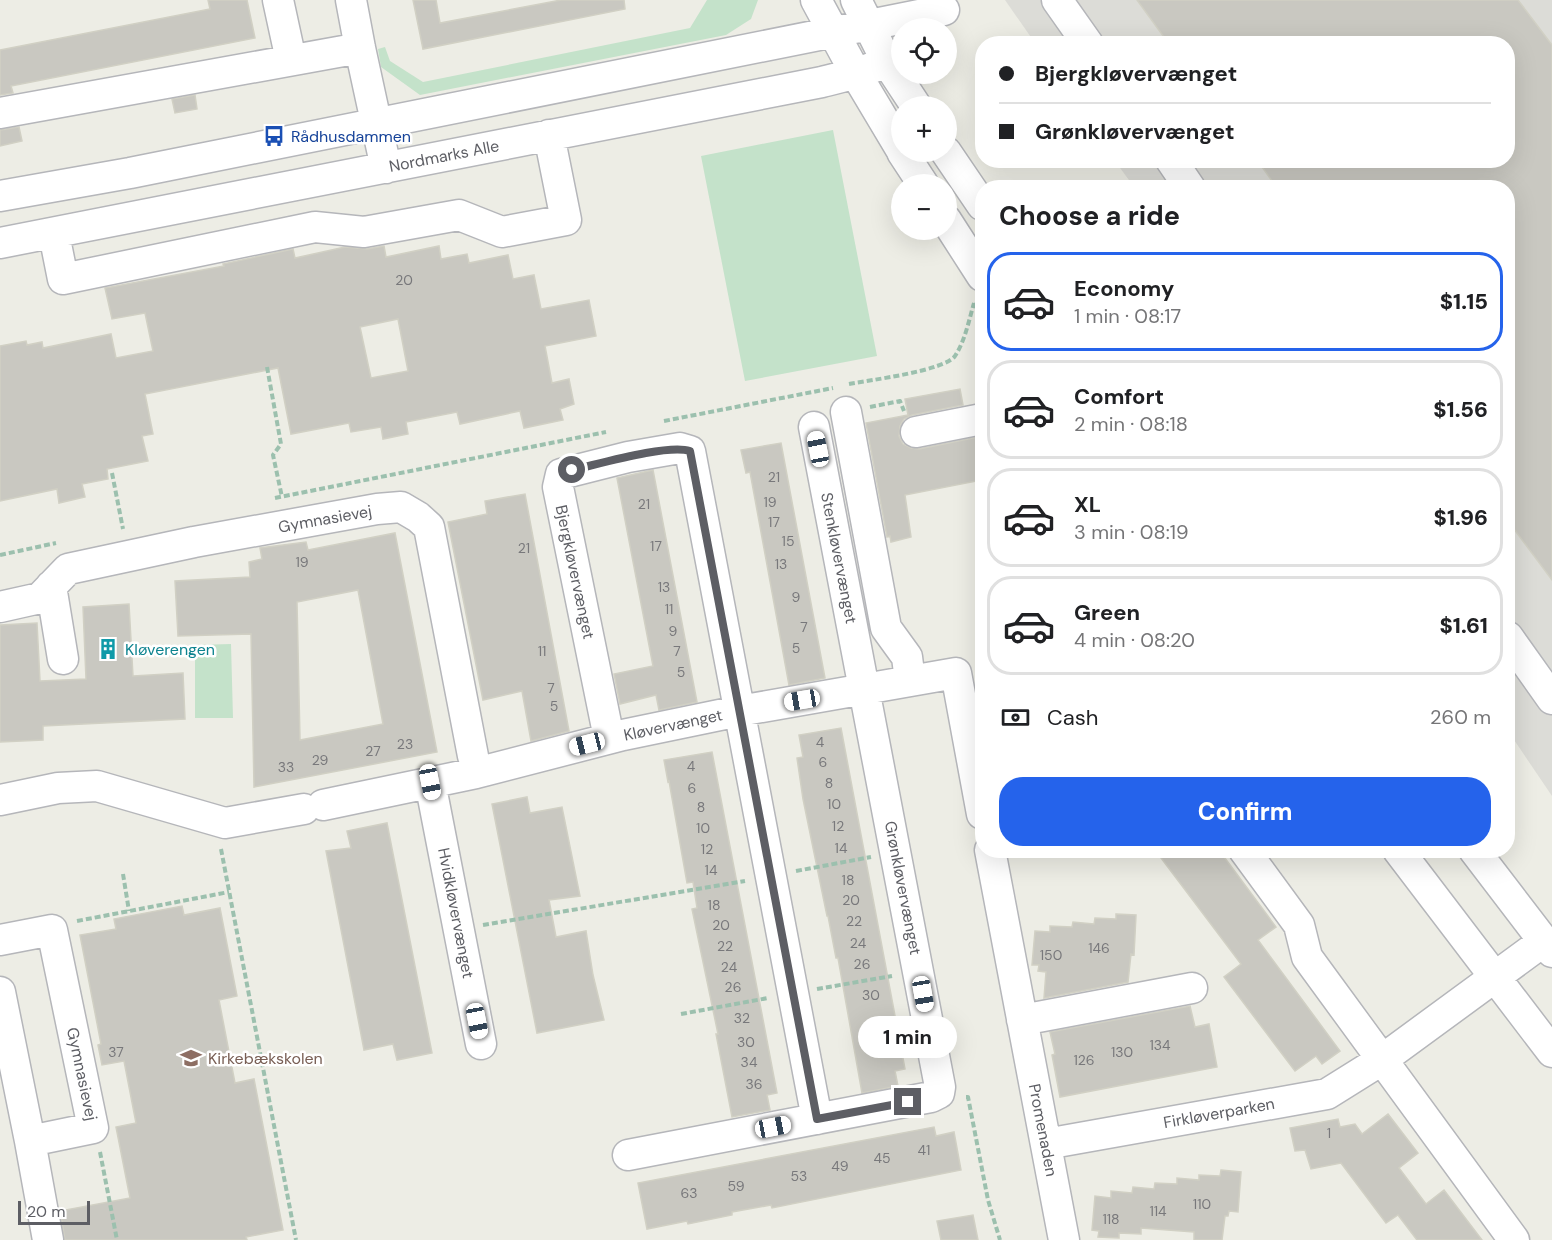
<!DOCTYPE html>
<meta charset="utf-8">
<style>
:root{--surface:#fff;--page:#f6f6f6;--text:#202124;--muted:#757577;--line:#e0e0e0;--accent:#2563eb}
body{margin:0;font-family:"DM Sans",sans-serif;background:var(--page);color:var(--text);height:100vh;display:flex;flex-direction:column;font-size:22px;white-space:nowrap}
*{box-sizing:border-box;margin:0}
p{font-size:20px;color:var(--muted)}
.icon{flex:none;width:33px;height:33px;fill:none;stroke:currentColor;stroke-width:2;stroke-linecap:round;stroke-linejoin:round}
.map{position:relative;flex:1;overflow:hidden}
.drawer{position:absolute;left:975px;top:180px;width:540px;height:678px;display:flex;flex-direction:column;background:var(--surface);border-radius:24px;box-shadow:0 6px 24px #0002}
.drawer>*{flex:none}
.banner{position:absolute;left:975px;top:36px;width:540px;height:132px;border-radius:24px;box-shadow:0 6px 24px #0002;display:grid;align-content:center;height:132px;padding:0 24px;background:var(--surface)}
.controls{position:absolute;left:891px;top:18px;display:grid;gap:12px}
.controls a{display:grid;place-items:center;width:66px;height:66px;border-radius:50%;background:var(--surface);box-shadow:0 6px 24px #0002;font-size:30px}
.scale{position:absolute;left:18px;bottom:15px;width:72px;box-sizing:border-box;padding-left:6px;border:3px solid #5d5e64;border-top:0;font-size:16px;line-height:21px;white-space:nowrap;color:#5d5e64;-webkit-text-stroke:4px #fff;paint-order:stroke}
.end{position:absolute;width:27px;height:27px;margin:-14px;border:8px solid #5d5e64;background:#fff;box-shadow:0 0 0 3px #fff}
.from{border-radius:50%}
.bubble{position:absolute;height:42px;border-radius:21px;background:var(--surface);box-shadow:0 6px 24px #0002;font-size:20px;font-weight:800;line-height:42px;text-align:center}
.car{position:absolute;width:18px;height:36px;margin:-18px -9px;border-radius:8px;box-shadow:0 0 4px 2px #0007;background:linear-gradient(#fff 24%,#345 0 40%,#fff 0 76%,#345 0 86%,#fff 0)}
.banner b{display:flex;align-items:center;gap:21px;height:57px;font-size:22px}
.banner b+b{border-top:2px solid var(--line)}
.banner i{width:15px;height:15px;background:var(--text)}
ul{padding:0;list-style:none}
li{display:flex;align-items:center;gap:18px;height:99px;margin:0 12px 9px;padding:0 12px;border:3px solid var(--line);border-radius:24px}
li div{flex:1}
li b{display:block;font-size:22px}
li em{font-style:normal;font-weight:800}
li.active{border-color:var(--accent)}
li>.icon{width:54px;height:54px;stroke-width:1.5}
h2{padding:0 24px;font-size:27px;line-height:72px}
.pay{display:flex;align-items:center;gap:15px;height:66px;padding:0 24px;font-size:22px}
.pay p{margin-inline-start:auto}
.primary-button{display:flex;gap:12px;margin-top:auto;padding:12px 24px}
.primary-button a{flex:1;height:69px;border-radius:24px;background:var(--accent);color:#fff;font-size:24px;font-weight:800;line-height:69px;text-align:center}
.map>svg:first-child{display:block}
</style>
<div class="map">
<svg width="1552" height="1240" viewBox="0 0 1552 1240">
<rect width="100%" height="100%" fill="#edede5"/>
<path fill="#dcdcd7" d="M1005,0H1552V796L1508,731V188L1134,187L1115,161L1508,160V44L1035,43Z"/>
<path fill="#c4e2ca" d="M707,0H758L751,19L726,35L420,95L381,67L378,49L385,47L390,61L423,82L690,28Z
M833,130L877,356L745,381L701,156Z
M231,644L233,718H195V645Z"/>
<path fill="#c9c8c1" stroke="#d1d0c4" stroke-width="1.5" fill-rule="evenodd" d="M208,0H247L255,38L11,86L13,93L0,95V50L210,9Z
M413,0H436L440,23L561,0H624L625,9L423,49Z
M1137,0H1518L1552,45V580L1508,521V188H1277L1257,160H1508V44H1169Z
M195,95L197,109L175,113L172,99Z
M19,127L22,141L0,146V130Z
M384,246L386,257L439,246L441,259L467,254L469,263L508,255L513,279L534,275L541,309L589,300L596,336L545,346L552,383L569,379L574,404L560,409L563,420L524,428L520,411L460,424L457,412L406,422L408,434L383,439L381,427L351,432L349,423L291,434L278,368L145,394L153,434L142,436L148,461L107,469L108,479L82,484L85,497L59,503L57,489L0,501V346L26,341L27,345L42,342L43,348L111,334L116,358L153,351L145,313L112,319L105,288L224,266L223,264L293,249L295,258L345,247L367,249ZM398,319L408,371L371,378L360,327Z
M960,389L963,405L912,415L904,419L900,426L899,436L903,444L911,448L919,449L978,437L982,449V480L905,495L911,537L891,542L890,536L887,537L866,423L908,415L905,399Z
M781,443L825,678L789,685L750,472L746,473L741,450Z
M653,470L697,702L659,710L656,695L620,704L614,674L653,666L617,478Z
M525,494L569,731L531,741L522,691L483,700L448,522L487,514L485,501Z
M395,533L437,752L254,787L251,634L178,636L175,581L250,577L249,562L262,559L260,548L306,542L308,550ZM358,590L383,724L300,740L297,602Z
M129,604L133,676L183,673L185,719L43,726V740L0,742V625L37,623L40,681L86,679L83,607Z
M841,728L905,1069L895,1071L898,1086L862,1093L838,958H836L828,916H827L803,799L797,758L803,757L799,735Z
M712,752L777,1093L767,1095L770,1110L732,1117L716,1034H718L692,909L697,908L693,882L687,883L669,781L668,782L664,760Z
M527,797L530,813L562,807L580,896L549,900L556,937L586,931L593,975L604,1020L537,1033L492,804Z
M387,823L432,1053L397,1060L393,1044L364,1050L326,851L351,848L347,831Z
M1155,850H1219L1276,927L1258,940L1340,1051L1322,1064L1316,1056L1295,1071L1224,977L1241,964Z
M182,906L184,915L220,908L237,996L219,1000L235,1083L254,1079L283,1230L246,1237L247,1240H65L60,1211L130,1198L116,1127L136,1123L124,1061L102,1065L98,1045L101,1044L80,935L116,929L114,919Z
M1116,914L1136,915L1134,955L1131,954L1128,982L1044,998L1046,972L1038,971L1039,965H1032L1035,931L1050,932V926L1072,927L1073,922L1094,924L1095,918L1116,919Z
M1190,1006L1195,1027L1209,1024L1217,1067L1060,1097L1052,1055L1055,1054L1050,1032Z
M1388,1114L1418,1153L1399,1168L1426,1204L1444,1190L1482,1240H1417L1398,1215L1386,1223L1341,1163L1311,1169L1305,1150L1295,1151L1290,1128L1338,1119L1340,1127L1355,1124L1362,1134Z
M934,1127L936,1136L954,1132L961,1170L772,1208L771,1205L732,1212V1215L688,1224L687,1221L647,1229L638,1183Z
M1221,1170L1241,1172L1238,1212L1229,1211L1228,1216H1225L1222,1240H1194V1232L1141,1228V1234L1119,1233V1238L1098,1237L1099,1231L1092,1230L1095,1196L1111,1198V1191L1132,1193L1133,1187L1154,1189L1155,1183L1177,1184V1178L1199,1180V1175L1220,1176Z
M973,1215L978,1240H941L937,1221Z"/>
<g fill="none" stroke-linecap="round" stroke-linejoin="round">
<defs>
<path id="minor" d="M278,0L291,60
M351,0L360,48L386,168
M816,0L856,74L902,151
M856,0L887,62L916,106
M1057,0L1088,44
M0,113L360,48
M902,152L923,184
M946,152L982,205
M1171,160L1190,188
M0,196L130,173L944,10
M946,220L982,276
M54,234L63,279L315,227L364,232L459,215L502,232L566,220L549,135
M0,243L822,82C850,75 877,69 902,53
M846,412L886,628L907,657L910,681
M916,432L982,419
M51,586L63,659
M0,607L40,598L68,569L194,542L377,509L401,507L418,517L429,527L473,756
M1508,637L1552,699
M609,738L558,487L561,474L628,457L680,448L690,451L817,1119
M430,782L481,1044
M0,800L58,788L97,786L225,823L304,809
M323,805L476,773L623,735L739,711L956,673L982,814
M990,850L1064,1240
M1244,850L1299,925L1307,957L1514,1240
M1398,850L1552,1052
M1474,850L1552,952
M0,940L52,930L93,1128L30,1141L0,992
M1022,1020L1192,988
M30,1141L48,1240
M1046,1144L1327,1094L1383,1059L1544,941
M628,1155L931,1097L939,1093L940,1087L814,427"/>
</defs>
<use href="#minor" stroke="#b5b6ba" stroke-width="33"/>
<path stroke="#9cc0ae" stroke-width="4" stroke-dasharray="6 3" stroke-linecap="butt" d="M974,303L982,316
M267,367L281,444L273,455L282,497
M849,384C870,380 944,371 955,356C965,341 969,320 974,303
M870,407L900,401L904,411
M664,421L833,388
M112,473L123,529
M275,498L606,432
M0,555L56,543
M221,849L296,1240
M796,871L871,857
M123,874L129,911
M77,921L229,892
M483,925L745,881
M817,989L892,976
M681,1014L768,998
M966,1097H968L988,1200L1000,1240
M100,1152L117,1240"/>
<use href="#minor" stroke="#fff" stroke-width="30"/>
</g>
<g fill="none" stroke-linecap="round" stroke-linejoin="round">
<path stroke="#5d5e64" stroke-width="8" d="M572,470C599,464 667,444 690,451L817,1119L908,1102"/>
</g>
<defs>
<symbol id="bus-bare" viewBox="-9 -9 18 18"><path d="M-5-6H5V4H4V6H2V4H-2V6H-4V4H-5ZM-3.5-4V0h7V-4ZM-3.5 1.2v1.5H-2V1.2ZM2 1.2v1.5H3.5V1.2Z" fill="#1a4fb4" stroke="#fff" stroke-width="2.5" paint-order="stroke"/></symbol>
<symbol id="building-bare" viewBox="-9 -9 18 18"><path d="M-4-6H4V6H1V3H-1V6H-4ZM-2.5-4.3h1.7v1.8h-1.7ZM.8-4.3h1.7v1.8H.8ZM-2.5-1h1.7V.8h-1.7ZM.8-1h1.7V.8H.8Z" fill="#0f9aa8" stroke="#fff" stroke-width="2.5" paint-order="stroke"/></symbol>
<symbol id="school-bare" viewBox="-9 -9 18 18"><path d="M0-5L7-2L0 1L-7-2ZM-4 1L0 2.5L4 1V4Q0 6-4 4Z" fill="#8d6e63" stroke="#fff" stroke-width="2.5" paint-order="stroke"/></symbol>
</defs>
<g fill-rule="evenodd">
<use href="#bus-bare" x="259" y="121" width="30" height="30"/>
<use href="#building-bare" x="93" y="634" width="30" height="30"/>
<use href="#school-bare" x="176" y="1043" width="30" height="30"/>
</g>
<g text-anchor="middle" dominant-baseline="central" stroke-width="5" stroke-linejoin="round" paint-order="stroke">
<g font-size="14" fill="#78787b">
<text x="404" y="280">20</text>
<text x="774" y="477">21</text>
<text x="770" y="502">19</text>
<text x="644" y="504">21</text>
<text x="774" y="522">17</text>
<text x="788" y="541">15</text>
<text x="656" y="546">17</text>
<text x="524" y="548">21</text>
<text x="302" y="562">19</text>
<text x="781" y="564">13</text>
<text x="664" y="587">13</text>
<text x="796" y="597">9</text>
<text x="669" y="609">11</text>
<text x="804" y="627">7</text>
<text x="673" y="631">9</text>
<text x="796" y="648">5</text>
<text x="542" y="651">11</text>
<text x="677" y="651">7</text>
<text x="681" y="672">5</text>
<text x="551" y="688">7</text>
<text x="554" y="706">5</text>
<text x="820" y="742">4</text>
<text x="405" y="744">23</text>
<text x="373" y="751">27</text>
<text x="320" y="760">29</text>
<text x="823" y="762">6</text>
<text x="691" y="766">4</text>
<text x="286" y="767">33</text>
<text x="829" y="783">8</text>
<text x="692" y="788">6</text>
<text x="834" y="804">10</text>
<text x="701" y="807">8</text>
<text x="838" y="826">12</text>
<text x="703" y="828">10</text>
<text x="841" y="848">14</text>
<text x="707" y="849">12</text>
<text x="711" y="870">14</text>
<text x="848" y="880">18</text>
<text x="851" y="900">20</text>
<text x="714" y="905">18</text>
<text x="854" y="921">22</text>
<text x="721" y="925">20</text>
<text x="858" y="943">24</text>
<text x="725" y="946">22</text>
<text x="1099" y="948">146</text>
<text x="1051" y="955">150</text>
<text x="862" y="964">26</text>
<text x="729" y="967">24</text>
<text x="733" y="987">26</text>
<text x="871" y="995">30</text>
<text x="742" y="1018">32</text>
<text x="746" y="1042">30</text>
<text x="1160" y="1045">134</text>
<text x="116" y="1052">37</text>
<text x="1122" y="1052">130</text>
<text x="1084" y="1060">126</text>
<text x="749" y="1062">34</text>
<text x="754" y="1084">36</text>
<text x="1329" y="1133">1</text>
<text x="924" y="1150">41</text>
<text x="882" y="1158">45</text>
<text x="840" y="1166">49</text>
<text x="799" y="1176">53</text>
<text x="736" y="1186">59</text>
<text x="689" y="1193">63</text>
<text x="1202" y="1204">110</text>
<text x="1158" y="1211">114</text>
<text x="1111" y="1219">118</text>
</g>
<g font-size="16" fill="#164399" stroke="#fff" text-anchor="start">
<text x="291" y="136">Rådhusdammen</text>
</g>
<g font-size="16" fill="#5d5e64" stroke="#fff">
<text transform="translate(444 156) rotate(-11)">Nordmarks Alle</text>
<text transform="translate(325 519) rotate(-10)">Gymnasievej</text>
<text transform="translate(839 558) rotate(79)">Stenkløvervænget</text>
<text transform="translate(575 572) rotate(78)">Bjergkløvervænget</text>
<text transform="translate(673 725) rotate(-12)">Kløvervænget</text>
<text transform="translate(903 888) rotate(79)">Grønkløvervænget</text>
<text transform="translate(456 913) rotate(79)">Hvidkløvervænget</text>
<text transform="translate(82 1074) rotate(78)">Gymnasievej</text>
<text transform="translate(1219 1113) rotate(-10)">Firkløverparken</text>
<text transform="translate(1043 1130) rotate(79)">Promenaden</text>
</g>
<g font-size="16" fill="#0d838f" stroke="#fff" text-anchor="start">
<text x="125" y="649">Kløverengen</text>
</g>
<g font-size="16" fill="#785e54" stroke="#fff" text-anchor="start">
<text x="208" y="1058">Kirkebækskolen</text>
</g>
</g>
</svg>
<div class="controls">
<a><svg class="icon" aria-label="locate" viewBox="0 0 24 24"><circle cx="12" cy="12" r="6"/><path d="M12 2v4M12 18v4M2 12h4M18 12h4"/></svg></a>
<a>+</a>
<a>−</a>
</div>
<div class="scale">20 m</div>
<i class="end from" style="left:572px;top:470px"></i>
<i class="end" style="left:908px;top:1102px"></i>
<div class="bubble" style="left:858px;top:1016px;width:99px">1 min</div>
<i class="car" style="left:818px;top:449px;rotate:349deg"></i>
<i class="car" style="left:802px;top:700px;rotate:260deg"></i>
<i class="car" style="left:587px;top:744px;rotate:256deg"></i>
<i class="car" style="left:430px;top:782px;rotate:169deg"></i>
<i class="car" style="left:923px;top:994px;rotate:170deg"></i>
<i class="car" style="left:477px;top:1021px;rotate:169deg"></i>
<i class="car" style="left:773px;top:1127px;rotate:79deg"></i>
<div class="banner">
<b><i class="from"></i>Bjergkløvervænget</b>
<b><i></i>Grønkløvervænget</b>
</div>
<section class="drawer">
<h2>Choose a ride</h2>
<ul>
<li class="active"><svg class="icon" aria-label="car" viewBox="0 0 24 24"><path d="M5 17H2v-5l4-1 3-4h7l3 4 3 1v5h-3M9 17h6M6 11h13"/><circle cx="7" cy="17" r="2"/><circle cx="17" cy="17" r="2"/></svg><div><b>Economy</b><p>1 min · 08:17</p></div><em>$1.15</em></li>
<li><svg class="icon" aria-label="car" viewBox="0 0 24 24"><path d="M5 17H2v-5l4-1 3-4h7l3 4 3 1v5h-3M9 17h6M6 11h13"/><circle cx="7" cy="17" r="2"/><circle cx="17" cy="17" r="2"/></svg><div><b>Comfort</b><p>2 min · 08:18</p></div><em>$1.56</em></li>
<li><svg class="icon" aria-label="car" viewBox="0 0 24 24"><path d="M5 17H2v-5l4-1 3-4h7l3 4 3 1v5h-3M9 17h6M6 11h13"/><circle cx="7" cy="17" r="2"/><circle cx="17" cy="17" r="2"/></svg><div><b>XL</b><p>3 min · 08:19</p></div><em>$1.96</em></li>
<li><svg class="icon" aria-label="car" viewBox="0 0 24 24"><path d="M5 17H2v-5l4-1 3-4h7l3 4 3 1v5h-3M9 17h6M6 11h13"/><circle cx="7" cy="17" r="2"/><circle cx="17" cy="17" r="2"/></svg><div><b>Green</b><p>4 min · 08:20</p></div><em>$1.61</em></li>
</ul>
<div class="pay"><svg class="icon" aria-label="cash" viewBox="0 0 24 24"><path d="M3 7h18v10H3z"/><circle cx="12" cy="12" r="2"/></svg>Cash<p>260 m</p></div>
<div class="primary-button"><a>Confirm</a></div>
</section>
</div>
